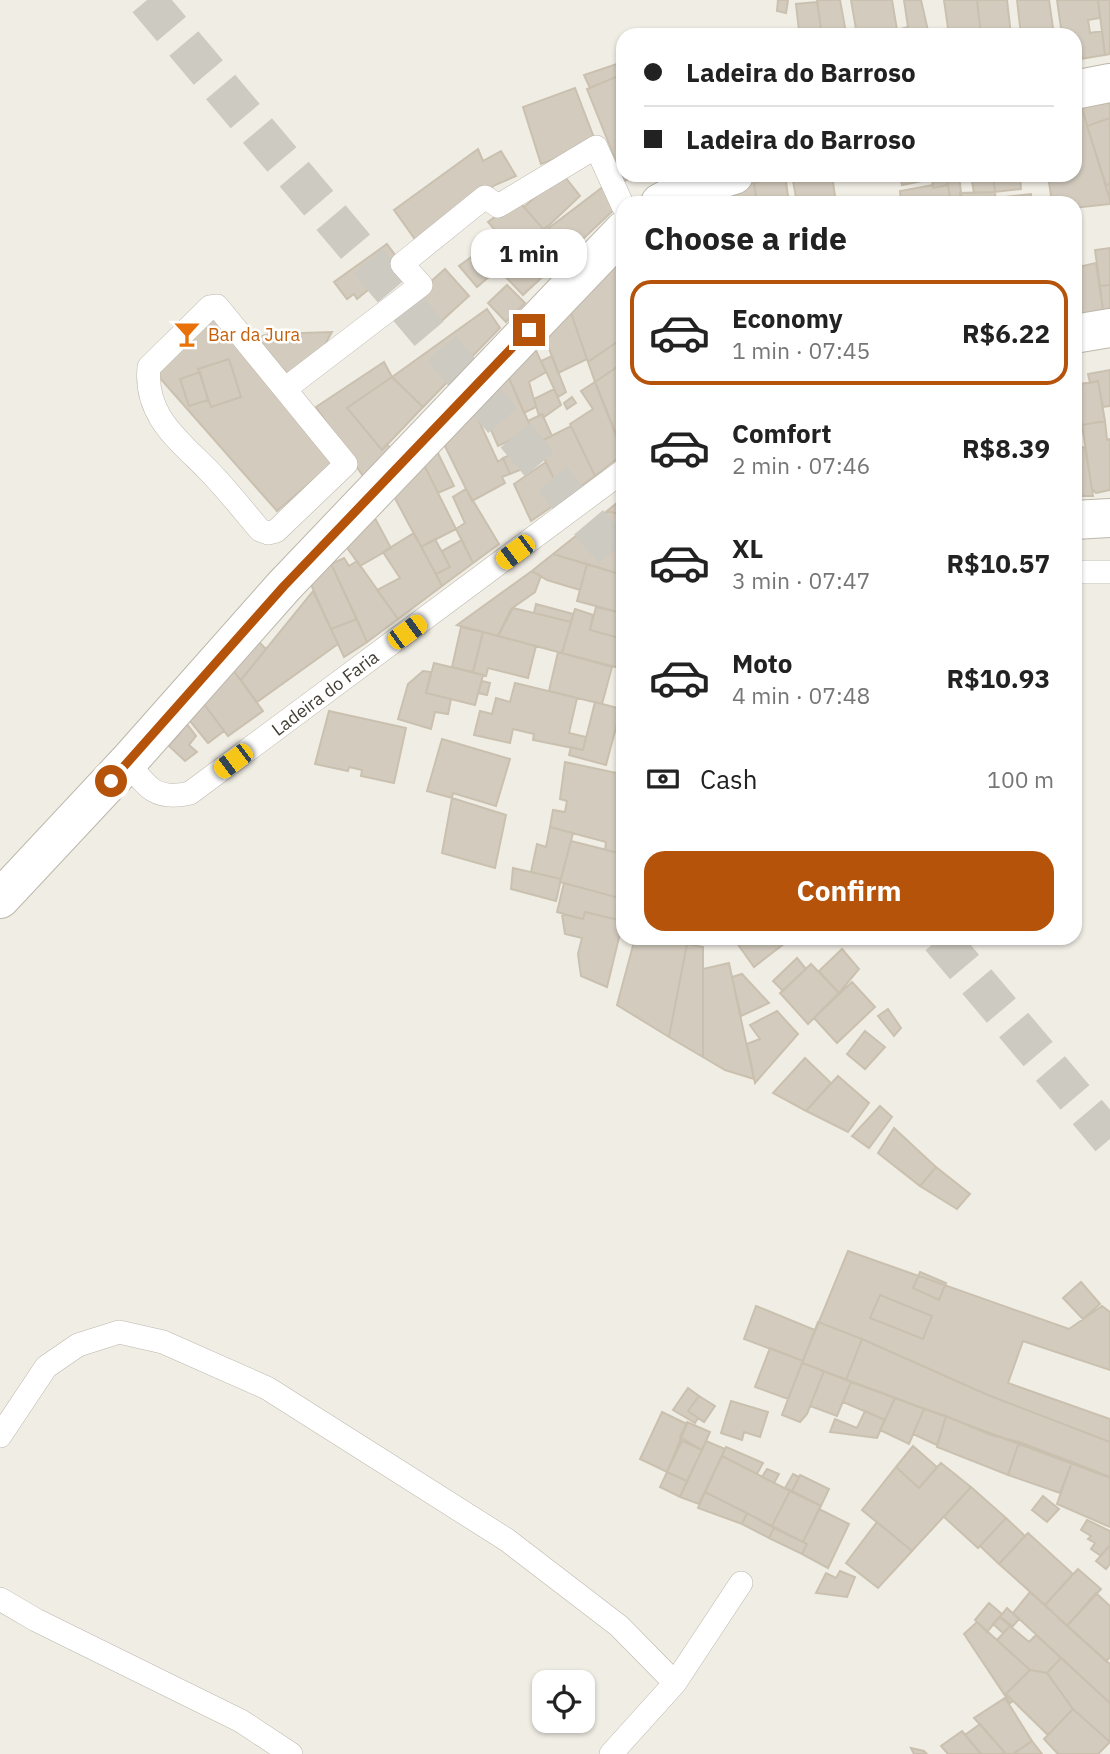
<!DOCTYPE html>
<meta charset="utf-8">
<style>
:root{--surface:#fff;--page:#f6f6f6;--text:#222;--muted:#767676;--line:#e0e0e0;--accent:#b45309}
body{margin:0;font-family:"IBM Plex Sans",sans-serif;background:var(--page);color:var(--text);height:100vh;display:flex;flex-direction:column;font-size:26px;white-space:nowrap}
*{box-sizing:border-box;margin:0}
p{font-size:23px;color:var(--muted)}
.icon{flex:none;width:38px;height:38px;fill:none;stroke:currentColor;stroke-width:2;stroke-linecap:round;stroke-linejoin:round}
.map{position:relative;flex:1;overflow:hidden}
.sheet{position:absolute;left:616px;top:196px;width:466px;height:749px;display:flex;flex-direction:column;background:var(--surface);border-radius:21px;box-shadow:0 2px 5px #0004}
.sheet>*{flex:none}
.hud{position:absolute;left:616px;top:28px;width:466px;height:154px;border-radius:21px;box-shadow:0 2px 5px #0004;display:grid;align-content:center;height:154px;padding:0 28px;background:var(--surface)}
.tools{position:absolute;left:532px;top:1670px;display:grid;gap:14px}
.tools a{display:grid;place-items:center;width:63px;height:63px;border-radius:14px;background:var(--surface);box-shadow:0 2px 5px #0004;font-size:35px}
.end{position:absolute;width:32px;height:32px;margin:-16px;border:9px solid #b45309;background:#fff;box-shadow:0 0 0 4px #fff}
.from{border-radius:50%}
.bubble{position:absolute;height:49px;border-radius:21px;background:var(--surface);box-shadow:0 2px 5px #0004;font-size:23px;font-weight:800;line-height:49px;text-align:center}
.car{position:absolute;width:21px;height:42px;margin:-21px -10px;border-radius:9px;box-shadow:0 0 5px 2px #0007;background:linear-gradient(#f5c518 24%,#345 0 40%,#f5c518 0 76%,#345 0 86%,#f5c518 0)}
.hud b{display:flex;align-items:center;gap:24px;height:66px;font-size:26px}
.hud b+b{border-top:2px solid var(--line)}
.hud i{width:18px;height:18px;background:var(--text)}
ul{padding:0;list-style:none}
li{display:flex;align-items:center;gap:21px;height:105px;margin:0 14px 10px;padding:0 14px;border:4px solid transparent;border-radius:21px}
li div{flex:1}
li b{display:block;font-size:26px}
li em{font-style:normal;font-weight:800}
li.selected{border-color:var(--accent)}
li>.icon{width:63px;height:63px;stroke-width:1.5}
h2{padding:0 28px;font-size:32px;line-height:84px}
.pay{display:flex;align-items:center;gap:18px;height:77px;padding:0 28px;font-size:26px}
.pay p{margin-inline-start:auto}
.button{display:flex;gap:14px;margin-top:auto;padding:14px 28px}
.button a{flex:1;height:80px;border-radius:21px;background:var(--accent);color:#fff;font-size:28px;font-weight:800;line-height:80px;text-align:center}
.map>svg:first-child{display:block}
</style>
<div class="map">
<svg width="1110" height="1754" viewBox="0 0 1110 1754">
<rect width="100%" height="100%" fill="#f0ede4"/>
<path fill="#d3cbbe" stroke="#cac0af" stroke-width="2" d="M778,0H788L786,13L777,11Z
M817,0H840L846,33L856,32L857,35H822Z
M851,0H892L897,30L889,31L890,35H857Z
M904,0H921L929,35H898L897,30L908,27Z
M944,0H977L981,35H949Z
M977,0H1007L1011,35H981Z
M1017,0H1049L1054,35H1021Z
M1057,0H1098L1100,18L1088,20L1090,33L1102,31L1105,55L1074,60V35H1062Z
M1098,0H1110V54L1105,55Z
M817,2L821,29L799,31L796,4Z
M623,62V74L590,88L584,75Z
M623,74V175H640L624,181L587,89Z
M575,88L596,143L541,164L523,107Z
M1106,94L1110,105V200L1079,99Z
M1079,99L1110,200V204L1074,208V203H1052L1048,175H1074V100Z
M1110,118V184L1106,185L1087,126Z
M478,149L483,161L501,151L516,176L495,185L417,242L394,210Z
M562,173L580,196L544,230L524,207Z
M785,175L789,203H757L754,183Z
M792,175H832L836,203H797Z
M844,175H861L862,177L846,181Z
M900,175H949H946L948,185L933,188L932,179L902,185Z
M946,175H959L962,202L951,203Z
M971,175H993L995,192L974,193Z
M993,175H1020L1021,189L995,192Z
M608,183L621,203L570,251L549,228Z
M754,183L757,203H715L713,194Z
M933,185V188L948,185L951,203H901L900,191Z
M995,192L996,203H962L960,193Z
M1031,194V203H996L995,198Z
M518,200L544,230L477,287L459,266L500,236L488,222Z
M1078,225L1080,246L1074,248V226Z
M547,226L570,251L523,295L498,269Z
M387,244L401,263L357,299L354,294L347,299L334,282Z
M1110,248V285L1100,286L1095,250Z
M623,257V338L588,362L569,307Z
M1096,263L1103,310L1074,315V268Z
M445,269L469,296L436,326L411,299Z
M507,285L525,303L506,322L488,303Z
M1110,285V308L1103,310L1100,286Z
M569,307L587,359L558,373L543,332Z
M487,309L500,328L423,407L392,377Z
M217,314L341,456L277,511L152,369Z
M332,332L319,355L289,376L255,338L270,334Z
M623,338V363L595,382L588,362Z
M532,342L546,372L529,382L536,407L524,413L505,369Z
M552,356L566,392L558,397L541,361Z
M229,359L241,397L211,407L198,369Z
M384,362L392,377L347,408L382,450L387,444L393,452L363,476L316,407Z
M623,363V451L595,382Z
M505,369L532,430L498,446L477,398Z
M1110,370V406L1103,407L1098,381L1090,383L1088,374Z
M200,372L208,400L189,406L180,379Z
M392,377L423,407L382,450L347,408Z
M1098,381L1105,421L1082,425L1074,385Z
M595,382L623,454L595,476L570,424L593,409L581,391Z
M554,389L561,405L544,417L542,414L539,416L534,399Z
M572,397L576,403L567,409L564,403Z
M471,404L498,462L503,458L510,474L502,477L505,483L472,501L440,436Z
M542,414L552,436L537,443L528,421Z
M1105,421L1107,440L1110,439V490L1096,493L1092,489L1082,425Z
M571,426L595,476L563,499L537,443Z
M433,443L454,486L438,493L420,457Z
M1085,447L1093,496H1074V449Z
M523,450L530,466L510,474L503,458Z
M420,457L456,529L421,547L390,489Z
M546,462L563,499L531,521L514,484Z
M466,489L499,544L473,563L456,529L465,523L453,497Z
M623,498V515L607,511Z
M370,509L391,548L360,566L341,539Z
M607,511L623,515V565L619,574L553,554Z
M414,533L442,586L398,619L377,590L400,578L383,552Z
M435,539L450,567L436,574L421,547Z
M462,540L473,563L442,586L436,574L450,567L442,551Z
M553,554L587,564L580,590L547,580L532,571Z
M344,558L349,566L357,561L398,619L367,642L331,564Z
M331,564L357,619L331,629L308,578Z
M587,564L623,575V610L619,609L618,612L577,601Z
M532,571L541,576L535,592L511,609L498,636L457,625Z
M313,591L338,644L257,702L241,680Z
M536,604L573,614L571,622L534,613Z
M596,607L618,612L619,609L623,610V639L590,630Z
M513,608L571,622L562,653L498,636Z
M575,609L593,615L590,630L623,639V669L562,653Z
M357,619L367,642L344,657L331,629Z
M461,627L483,632L473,672L452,667Z
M483,632L536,646L528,678L488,668L486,676L473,672Z
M257,640L266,649L241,680L233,670Z
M558,652L612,667L602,704L549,691Z
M434,663L483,675L475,705L426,693Z
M233,670L263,711L228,736L204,704Z
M423,671L431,672L426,693L451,699L448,714L435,712L431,729L398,719L408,684Z
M482,681L490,683L487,695L478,693Z
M515,683L577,698L569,733L586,737L583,750L533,740L534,734L513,729L510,743L474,735L480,711L492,714L496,698L510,702Z
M595,702L621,709L606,765L569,755L571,747L583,750Z
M204,704L224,731L208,743L190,721Z
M329,711L406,728L394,783L361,776L362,770L349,767L348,771L315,764Z
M187,724L196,736L189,745L197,752L185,761L169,746Z
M442,739L510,759L496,806L453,793L452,798L427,791Z
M565,762L617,773L623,814V854L605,850L606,842L550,827L553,810L565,812L567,801L560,799Z
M452,798L506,815L495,868L442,853Z
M550,827L573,833L561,879L531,872L537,844L546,847Z
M571,841L623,854V899L560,882Z
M513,868L561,879L556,901L511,889Z
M564,883L623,899V921L585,912L583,919L557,912Z
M585,912L623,921L607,987L581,976L578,954L582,938L565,934L562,914L583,919Z
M635,938H663L687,944L669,1037L617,1005Z
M663,938H687V944Z
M745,938H788L789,940L754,967L737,943Z
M687,944L703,947V1057L669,1037Z
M842,949L859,969L839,993L819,971Z
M797,958L806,969L783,991L773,981Z
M729,963L737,1001L754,1079L725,1070L703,1057V969Z
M811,964L839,993L808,1024L780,993Z
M742,974L769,1003L741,1016L732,977Z
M852,982L875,1007L837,1043L814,1018Z
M888,1009L901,1028L894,1036L878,1016Z
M777,1011L798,1034L755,1083L747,1044L760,1039L750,1025Z
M865,1031L885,1047L865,1069L847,1054Z
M805,1058L831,1083L806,1111L773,1093Z
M838,1076L869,1103L848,1132L806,1111Z
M880,1106L892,1117L869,1148L852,1136Z
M894,1128L936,1167L920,1186L878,1153Z
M936,1167L970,1194L957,1209L920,1186Z
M848,1251L1069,1329L1102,1306L1110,1312V1370L1023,1341L1008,1383L1110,1419V1478L802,1363Z
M920,1272L946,1283L939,1300L913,1288Z
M1081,1282L1100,1304L1083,1319L1063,1298Z
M880,1295L932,1316L923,1339L870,1318Z
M756,1306L815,1330L803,1361L744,1339Z
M818,1322L862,1339L846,1380L802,1363Z
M862,1339L988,1395L1110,1442V1477L846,1380Z
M770,1348L803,1361L788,1399L755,1387Z
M802,1363L824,1371L807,1414L800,1422L782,1415Z
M824,1371L851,1382L837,1416L810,1406Z
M851,1382L895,1398L885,1420L843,1402Z
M688,1388L699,1396L688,1411L698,1418L695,1423L673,1410Z
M699,1396L715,1406L704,1422L688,1411Z
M895,1398L924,1409L909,1444L880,1430Z
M731,1401L768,1412L760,1437L744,1432L742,1440L721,1433Z
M924,1409L946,1416L937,1445L913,1434Z
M865,1411L885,1420L877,1438L830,1432L835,1419L857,1428Z
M662,1412L687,1424L667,1472L640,1459Z
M946,1416L991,1435L1019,1442L1008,1475L937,1447Z
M687,1422L710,1432L702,1450L680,1437Z
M682,1441L702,1450L687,1481L667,1472Z
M706,1441L725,1449L699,1504L680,1497Z
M1019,1442L1072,1462L1060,1493L1008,1475Z
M913,1446L937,1467L919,1488L896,1467Z
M726,1447L763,1463L757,1474L722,1456Z
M722,1456L790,1491L772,1526L705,1492Z
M1072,1462L1110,1477V1527L1057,1504Z
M941,1463L971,1487L912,1551L862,1510L896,1467L919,1488Z
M767,1469L779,1474L774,1483L762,1477Z
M667,1472L687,1481L680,1497L660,1487Z
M793,1474L799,1477L792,1491L785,1488Z
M800,1475L829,1489L821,1506L792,1491Z
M971,1487L1006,1518L978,1548L944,1517Z
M790,1491L821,1506L803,1542L772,1526Z
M705,1492L747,1513L742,1524L698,1508Z
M1043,1496L1059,1509L1047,1522L1032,1510Z
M819,1509L849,1524L828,1568L802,1554L807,1544L803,1542Z
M747,1513L774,1528L769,1538L742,1524Z
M1006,1518L1025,1536L999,1564L980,1546Z
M1087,1520L1110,1531V1545L1101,1556L1091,1549L1095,1543L1088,1539L1091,1536L1081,1530Z
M877,1522L912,1551L878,1588L846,1563Z
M774,1528L807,1544L802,1554L769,1538Z
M1028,1533L1073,1574L1045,1605L999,1564Z
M1110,1545V1564L1106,1569L1096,1561Z
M1078,1569L1101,1589L1067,1626L1045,1605Z
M840,1571L855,1577L847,1597L816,1593L826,1573L836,1578Z
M1030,1592L1110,1664V1703L1013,1613Z
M1096,1593L1110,1606V1657L1106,1661L1067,1626Z
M989,1603L1002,1614L987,1632L975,1620Z
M1007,1608L1019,1619L1013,1626L1000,1617Z
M1000,1617L1010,1626L1003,1633L993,1624Z
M977,1622L1030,1670L1006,1694L1013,1701L1010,1703L964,1634Z
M1010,1626L1029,1642L1036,1635L1061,1658L1047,1673L1030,1670L997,1640Z
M1061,1658L1110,1703V1742L1073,1709L1047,1673Z
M1030,1670L1047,1673L1073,1709L1048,1735L1006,1694Z
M1005,1698L1032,1741L1013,1754H1006L974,1718Z
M1073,1709L1110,1742L1098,1754H1058L1044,1739Z
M980,1724L1006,1754H981L965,1735Z
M962,1731L980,1753L978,1754H948L941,1746Z
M1032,1741L1042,1754H1013Z
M911,1748L924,1751L927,1754H914Z"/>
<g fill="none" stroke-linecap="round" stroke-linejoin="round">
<path stroke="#cdcac1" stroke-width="38" stroke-dasharray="38 19" stroke-linecap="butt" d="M147,0L623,563
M940,938L1110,1139"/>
<defs>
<path id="lane" d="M217,306L346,464L276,531L268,533L260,530C242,509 225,487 206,468C177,439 144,414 149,367L210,307Z
M285,389L421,285L402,264L485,197L498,206L596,147L623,206
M1074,572H1110
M128,762C147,788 156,801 190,793L623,471
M0,1436L46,1367L78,1345L119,1332L163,1342L267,1388L507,1540L619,1626L675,1683
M0,1599L36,1620L241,1721L291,1754
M611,1754L675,1683L741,1583"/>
<path id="street" d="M1074,90L1110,83
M660,203L680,192L734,175
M1074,334L1110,328
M1074,520L1110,518
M0,899L128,762L284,586L623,231"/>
</defs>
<use href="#lane" stroke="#bdb7ab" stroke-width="24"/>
<use href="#street" stroke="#bdb7ab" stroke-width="40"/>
<use href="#lane" stroke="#fff" stroke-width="23"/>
<use href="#street" stroke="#fff" stroke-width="38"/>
</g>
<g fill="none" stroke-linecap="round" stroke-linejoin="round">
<path stroke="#b45309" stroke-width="9" d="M111,781L284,586L529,330"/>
</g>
<defs>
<symbol id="bar-bare" viewBox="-9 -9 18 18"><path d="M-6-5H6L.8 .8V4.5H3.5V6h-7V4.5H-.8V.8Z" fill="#e8710a" stroke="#fff" stroke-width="2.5" paint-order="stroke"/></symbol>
</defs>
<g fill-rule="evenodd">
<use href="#bar-bare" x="168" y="315" width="38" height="38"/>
</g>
<g text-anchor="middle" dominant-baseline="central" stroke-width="5" stroke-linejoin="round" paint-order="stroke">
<g font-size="18" fill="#c56008" stroke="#fff" text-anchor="start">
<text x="208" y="334">Bar da Jura</text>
</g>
<g font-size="18" fill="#423d35" stroke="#fff">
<text transform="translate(325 693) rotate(-37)">Ladeira do Faria</text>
</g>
</g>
</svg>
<div class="tools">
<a><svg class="icon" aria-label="locate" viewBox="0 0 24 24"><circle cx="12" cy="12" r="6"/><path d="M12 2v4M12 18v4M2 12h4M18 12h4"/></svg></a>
</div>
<i class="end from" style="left:111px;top:781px"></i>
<i class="end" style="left:529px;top:330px"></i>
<div class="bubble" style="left:471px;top:229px;width:116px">1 min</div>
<i class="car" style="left:515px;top:552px;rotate:233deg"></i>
<i class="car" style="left:407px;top:632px;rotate:54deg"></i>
<i class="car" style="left:233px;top:761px;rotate:233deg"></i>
<div class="hud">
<b><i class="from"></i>Ladeira do Barroso</b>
<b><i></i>Ladeira do Barroso</b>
</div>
<section class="sheet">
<h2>Choose a ride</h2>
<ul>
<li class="selected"><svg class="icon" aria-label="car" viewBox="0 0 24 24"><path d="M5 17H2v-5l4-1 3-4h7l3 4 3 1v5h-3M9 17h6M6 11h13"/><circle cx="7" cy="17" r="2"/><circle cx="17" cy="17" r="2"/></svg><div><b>Economy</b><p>1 min · 07:45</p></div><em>R$6.22</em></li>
<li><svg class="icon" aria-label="car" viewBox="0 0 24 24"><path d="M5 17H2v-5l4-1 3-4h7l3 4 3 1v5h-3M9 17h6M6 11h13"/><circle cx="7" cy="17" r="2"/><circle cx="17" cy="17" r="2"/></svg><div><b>Comfort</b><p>2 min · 07:46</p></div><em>R$8.39</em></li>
<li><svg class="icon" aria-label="car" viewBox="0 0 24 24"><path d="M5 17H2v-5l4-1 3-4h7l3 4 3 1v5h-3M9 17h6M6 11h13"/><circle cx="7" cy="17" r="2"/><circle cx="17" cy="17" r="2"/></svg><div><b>XL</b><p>3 min · 07:47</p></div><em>R$10.57</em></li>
<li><svg class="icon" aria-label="car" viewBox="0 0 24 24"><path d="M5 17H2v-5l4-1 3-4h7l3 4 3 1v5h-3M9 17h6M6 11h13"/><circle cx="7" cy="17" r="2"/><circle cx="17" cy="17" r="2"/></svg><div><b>Moto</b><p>4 min · 07:48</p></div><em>R$10.93</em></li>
</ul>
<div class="pay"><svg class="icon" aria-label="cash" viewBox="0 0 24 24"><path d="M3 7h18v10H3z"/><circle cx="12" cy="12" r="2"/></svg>Cash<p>100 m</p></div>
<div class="button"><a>Confirm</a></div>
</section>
</div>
